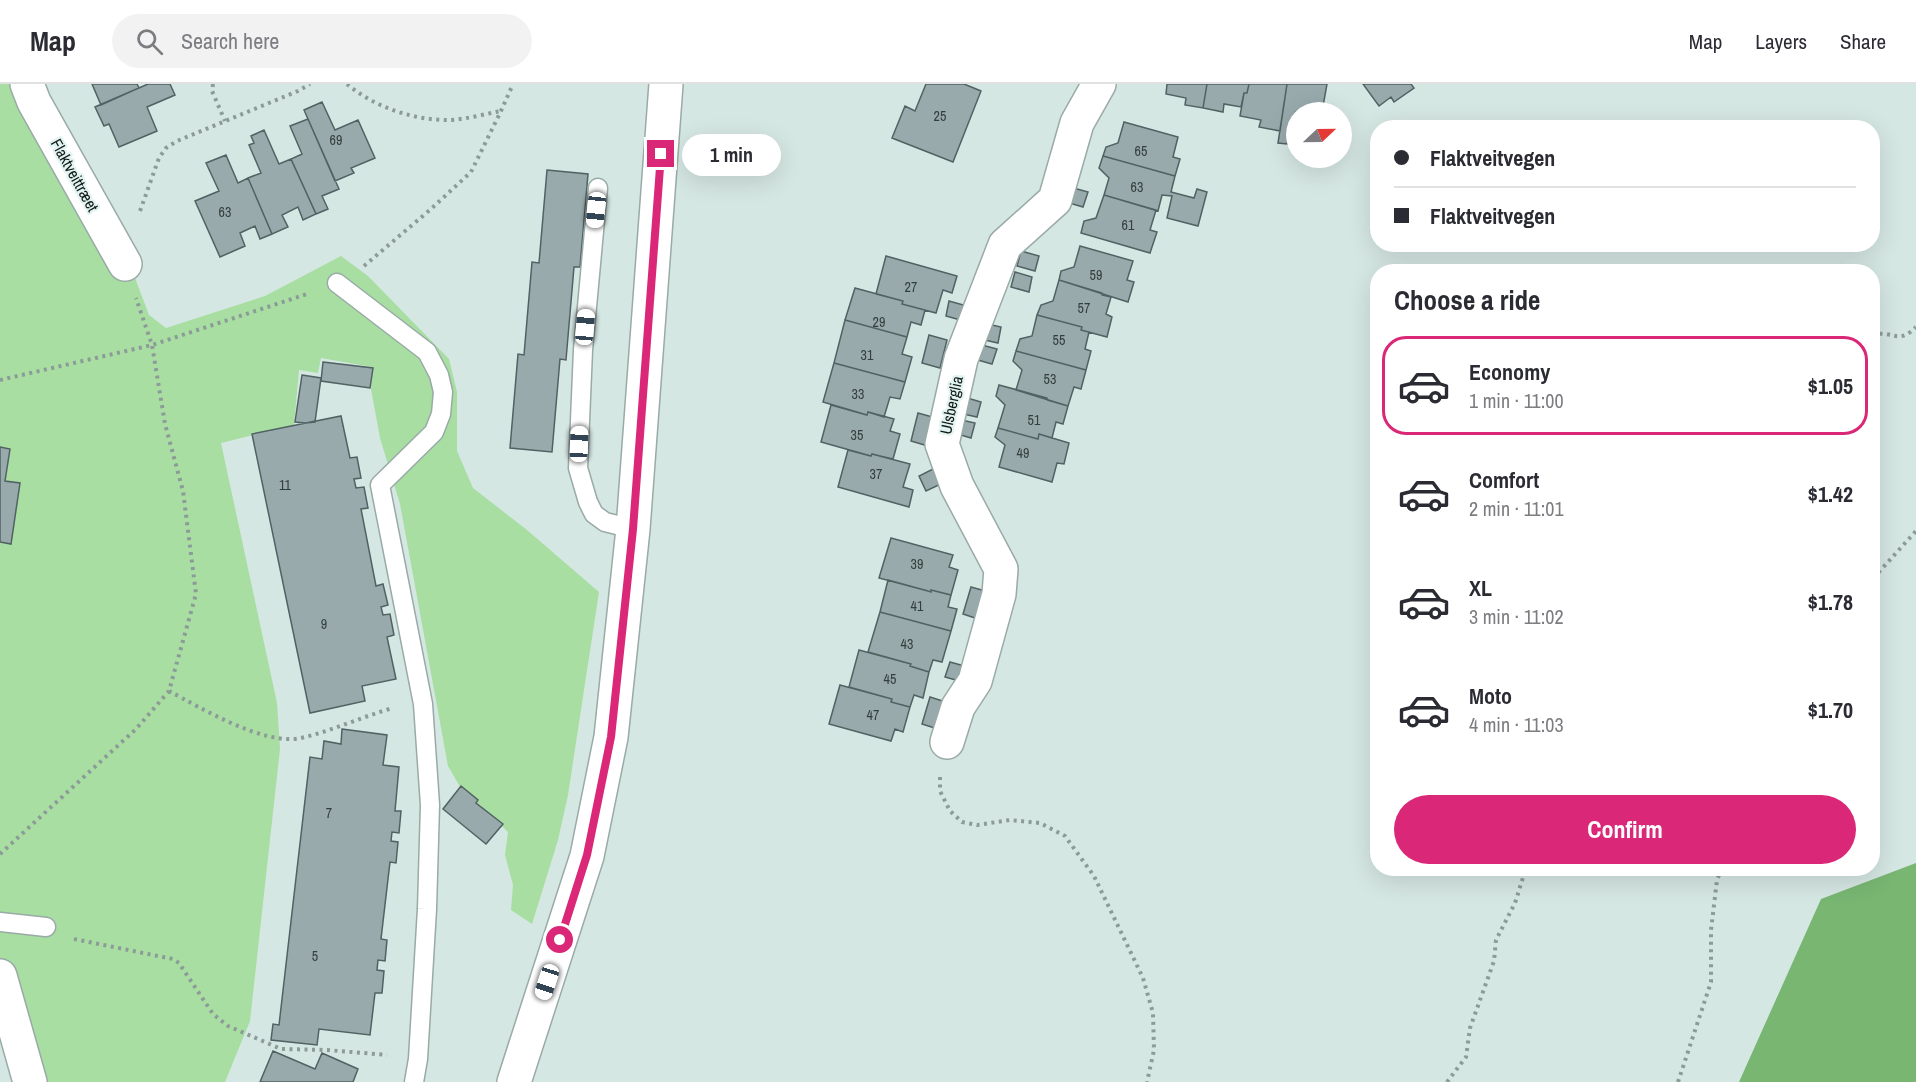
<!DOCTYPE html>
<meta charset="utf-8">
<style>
:root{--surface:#fff;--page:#f2f2f3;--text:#2b2b33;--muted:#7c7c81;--line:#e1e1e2;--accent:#db2777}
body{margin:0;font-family:"Archivo Narrow",sans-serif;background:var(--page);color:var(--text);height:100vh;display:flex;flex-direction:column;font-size:22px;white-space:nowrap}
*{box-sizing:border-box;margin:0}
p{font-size:20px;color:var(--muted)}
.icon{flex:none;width:33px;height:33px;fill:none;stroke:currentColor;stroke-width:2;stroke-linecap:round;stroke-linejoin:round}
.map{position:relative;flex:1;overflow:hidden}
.drawer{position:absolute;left:1370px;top:180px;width:510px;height:612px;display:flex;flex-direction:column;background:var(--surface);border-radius:24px;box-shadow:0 6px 24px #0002}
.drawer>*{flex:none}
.banner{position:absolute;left:1370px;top:36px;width:510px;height:132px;border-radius:24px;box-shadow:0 6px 24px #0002;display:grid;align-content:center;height:132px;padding:0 24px;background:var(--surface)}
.needle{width:39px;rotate:68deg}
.buttons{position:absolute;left:1286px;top:18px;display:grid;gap:12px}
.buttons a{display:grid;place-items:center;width:66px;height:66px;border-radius:50%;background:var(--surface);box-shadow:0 6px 24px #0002;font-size:30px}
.end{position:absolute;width:27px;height:27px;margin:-14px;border:8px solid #db2777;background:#fff;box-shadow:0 0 0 3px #fff}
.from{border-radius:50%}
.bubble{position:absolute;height:42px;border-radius:21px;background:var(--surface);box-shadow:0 6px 24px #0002;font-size:20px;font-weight:700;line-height:42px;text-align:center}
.car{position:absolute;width:18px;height:36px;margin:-18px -9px;border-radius:8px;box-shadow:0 0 4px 2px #0007;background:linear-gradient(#fff 24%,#345 0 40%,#fff 0 76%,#345 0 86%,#fff 0)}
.banner b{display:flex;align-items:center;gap:21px;height:57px;font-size:22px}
.banner b+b{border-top:2px solid var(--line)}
.banner i{width:15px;height:15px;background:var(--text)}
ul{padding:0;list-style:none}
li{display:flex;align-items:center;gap:18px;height:99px;margin:0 12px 9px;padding:0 12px;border:3px solid transparent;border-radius:24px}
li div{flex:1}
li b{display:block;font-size:22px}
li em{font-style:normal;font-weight:700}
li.current{border-color:var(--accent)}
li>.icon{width:54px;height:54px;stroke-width:1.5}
h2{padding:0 24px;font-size:27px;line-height:72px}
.button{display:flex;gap:12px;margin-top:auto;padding:12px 24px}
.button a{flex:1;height:69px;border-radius:36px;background:var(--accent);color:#fff;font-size:24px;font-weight:700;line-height:69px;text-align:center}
header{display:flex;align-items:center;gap:36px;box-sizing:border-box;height:84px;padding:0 30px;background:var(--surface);border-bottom:2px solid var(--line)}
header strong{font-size:28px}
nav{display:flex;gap:33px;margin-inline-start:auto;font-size:21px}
.search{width:420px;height:54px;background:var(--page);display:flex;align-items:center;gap:15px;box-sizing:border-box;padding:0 21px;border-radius:33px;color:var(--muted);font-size:22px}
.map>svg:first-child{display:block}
</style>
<header>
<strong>Map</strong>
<div class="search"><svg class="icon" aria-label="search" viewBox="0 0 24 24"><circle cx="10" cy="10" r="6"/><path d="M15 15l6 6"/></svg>Search here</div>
<nav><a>Map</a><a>Layers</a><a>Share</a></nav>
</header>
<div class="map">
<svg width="1916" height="998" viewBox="0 0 1916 998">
<rect width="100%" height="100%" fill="#d5e7e3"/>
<path fill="#a8dea2" d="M0,0H35L129,178L149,231L166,244L265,212L341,172L368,192L449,275L457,308V367L473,404L527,446L599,508L568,711L558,756L532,840L511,826L513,801L505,771L508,748L459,701L448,682L400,420L380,354L371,305L372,283L321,274L318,289L299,286L294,341L221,359L277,619L280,665L250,937L225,998H39L0,898Z"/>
<path fill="#79b672" d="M1916,779V998H1739L1821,815Z"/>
<path fill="#98aaac" stroke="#516263" stroke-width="1.5" d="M92,0H137L139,4L101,21Z
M148,0H170L175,11L147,23L157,47L119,63L109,40L104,42L95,23Z
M926,0H964L981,7L953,78L892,54L905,22L915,27Z
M1167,0H1207L1203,24L1185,21L1186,14L1166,10Z
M1207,0H1249L1247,9H1244L1241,23L1224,20L1223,28L1203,24Z
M1249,0H1287L1280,47L1259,43L1261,36L1240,32L1244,9H1247Z
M1287,0H1327L1322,28H1296V49L1289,48L1287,60L1278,59Z
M1363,0H1411L1414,4L1394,18L1391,13L1379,22Z
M322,18L335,46L358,36L375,74L351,84L354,89L335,97L304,26Z
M308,35L339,105L322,112L328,125L316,130L291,75L302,70L290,42Z
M1124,38L1178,53L1173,73L1180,75L1175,92L1103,72L1106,63L1118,59Z
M264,46L279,80L291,75L316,130L303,136L298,123L282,131L288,143L272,150L248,94L261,89L249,61L254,59L251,52Z
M226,71L238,99L248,94L272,150L260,155L255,142L240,149L245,162L220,173L195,117L219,107L206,79Z
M1103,72L1175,92L1171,108L1194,114L1197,105L1207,108L1198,142L1167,134L1172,112L1162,111L1158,127L1104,111L1109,94L1099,84Z
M547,86L588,90L580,183H574L566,276L560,275L552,368L510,364L518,270L524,271L532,178L539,179Z
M1070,103L1088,108L1083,123L1066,118Z
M1104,111L1156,126L1150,146L1157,148L1150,169L1081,149L1084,137L1096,134Z
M1080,162L1133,177L1127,196L1134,198L1128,218L1059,196L1061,187L1074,183Z
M1021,167L1039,172L1035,187L1017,182Z
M886,172L957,192L952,209L943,206L936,229L902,220L903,217L876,210Z
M1015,188L1032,193L1029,208L1011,203Z
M1059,196L1102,209V211L1111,213L1106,230L1112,233L1107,253L1081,246L1082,243L1037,231L1041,221L1053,217Z
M855,204L903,217L902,220L925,226L921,241L911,238L907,253L845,236Z
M949,217L967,222L964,237L946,232Z
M1037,231L1082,243L1081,246L1089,248L1085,265L1091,267L1086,286L1016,267L1020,255L1032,252Z
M845,236L907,253L902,270L912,273L905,298L834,279Z
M983,239L1001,243L998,259L980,255Z
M929,251L947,256L940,284L922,279Z
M978,260L997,265L992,280L974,275Z
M1016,267L1086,286L1081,305L1074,303L1068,322L1016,306L1022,286L1013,277Z
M323,278L373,284L370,304L321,297Z
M834,279L905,298L900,315L890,313L884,333L868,328L867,331L823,318Z
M302,291L321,294L315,338L305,339L295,338Z
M999,301L1047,314V316L1068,322L1063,340L1056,338L1052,354L1039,350L1038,355L998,344L1005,321L996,312Z
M964,313L981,318L977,333L959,329Z
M831,321L867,331L868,328L894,335L890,347L900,350L893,375L872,370L871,372L821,358Z
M918,329L936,334L928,362L911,357Z
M341,332L350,374L357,373L361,394L354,395L356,404L364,403L368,424L361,425L376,502L383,500L388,521L381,523L383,531L390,530L394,551L387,553L396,595L362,602L365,617L310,629L252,350Z
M957,335L975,339L971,354L954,349Z
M998,344L1038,355L1039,350L1069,359L1064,380L1057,379L1052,398L999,383L1005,361L995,353Z
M0,363L10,365L5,397L20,399L11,460L0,458Z
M848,366L871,372L872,370L910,380L903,403L913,406L909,423L838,403Z
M935,384L943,399L926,407L919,392Z
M891,454L953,471L949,483L958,486L951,511L931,506V508L928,507L879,494Z
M888,496L928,507L931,508V506L951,511L948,523L957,525L951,547L880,528Z
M971,503L989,508L981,536L963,530Z
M880,528L951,547L942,578L933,576L929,588L910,582L911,580L868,568Z
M859,566L911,580L910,582L929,588L923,614L914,611L910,623L891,618L892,615L849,603Z
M950,578L968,583L963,598L945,593Z
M840,601L892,615L891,618L910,623L903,648L895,645L891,657L829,640Z
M930,613L949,619L941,646L922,640Z
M342,645L387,651L383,681L399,683L395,727H401L399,749L392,748L391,757L398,758L396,779L390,778L381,855L387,856L385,877L378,876L377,886L384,887L382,909H375L370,951L319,945L317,961L271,956L273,940L279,941L310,673L322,675L324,657L341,660Z
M461,702L478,716L476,719L503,740L486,760L443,725Z
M273,967L315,985L322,969L358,985L353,998H260Z"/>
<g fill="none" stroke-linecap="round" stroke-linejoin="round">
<defs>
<path id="lane" d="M598,104L583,266L578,384L588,418L594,430L605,438L633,445
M337,199L427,268L439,291L443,308L441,330L434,348L380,401L423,620L430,721L427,825L418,975L414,998
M0,838L46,843"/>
<path id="street" d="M27,0L34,18L125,180
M947,658L958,623L975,597L999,510L1001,485L957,402L942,360L961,275L1005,161L1055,116L1077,39L1099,0
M0,892L30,998"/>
<path id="secondary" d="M514,998L587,772L611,653L633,445L666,0"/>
</defs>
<use href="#lane" stroke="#99aaa7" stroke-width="21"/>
<use href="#street" stroke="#99aaa7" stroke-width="36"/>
<use href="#secondary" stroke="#99aaa7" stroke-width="36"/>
<path stroke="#8d9b98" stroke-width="4" stroke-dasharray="3 4.5" stroke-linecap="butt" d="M213,0L212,7L225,37
M347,0C374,23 415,37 451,36C467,35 485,30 501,27
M140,127L159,74L166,64L177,57L298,7L310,0
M364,182L431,125L471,88L501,27L513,0
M1872,251C1893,245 1897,262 1916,243
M0,296L152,261L310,209
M1872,502L1878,489L1916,447
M169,607C201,624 264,662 301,654C332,647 361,633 393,624
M940,693V707L950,727L962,738L977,741L1010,736L1040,739L1065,752L1094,792L1143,894L1153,929L1154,966L1147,998
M0,770L136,645L169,607L196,510L183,407L165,340L152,261L136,214
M74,855L173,875L179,879L213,930L228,942L281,965L327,966L387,971
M1447,998L1466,973L1470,944L1494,877L1496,856L1515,819L1526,784
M1678,998L1711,898V846L1717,796L1722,784"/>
<use href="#lane" stroke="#fff" stroke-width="18"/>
<use href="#street" stroke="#fff" stroke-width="33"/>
<use href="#secondary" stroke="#fff" stroke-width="33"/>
</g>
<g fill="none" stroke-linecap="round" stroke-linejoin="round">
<path stroke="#db2777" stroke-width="8" d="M560,856L587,771L611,653L633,445L661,70"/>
</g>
<g text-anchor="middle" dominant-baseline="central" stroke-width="4.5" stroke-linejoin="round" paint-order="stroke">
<g font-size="14" fill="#343e3d">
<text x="940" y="32">25</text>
<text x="336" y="56">69</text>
<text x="1141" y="67">65</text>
<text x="1137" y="103">63</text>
<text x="225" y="128">63</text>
<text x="1128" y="141">61</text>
<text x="1096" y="191">59</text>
<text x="911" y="203">27</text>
<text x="1084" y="224">57</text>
<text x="879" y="238">29</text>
<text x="1059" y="256">55</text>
<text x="867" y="271">31</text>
<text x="1050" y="295">53</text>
<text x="858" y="310">33</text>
<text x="1034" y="336">51</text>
<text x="857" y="351">35</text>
<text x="1023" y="369">49</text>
<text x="876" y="390">37</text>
<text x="285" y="401">11</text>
<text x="917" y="480">39</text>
<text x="917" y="522">41</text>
<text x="324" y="540">9</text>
<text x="907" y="560">43</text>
<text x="890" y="595">45</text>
<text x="873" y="631">47</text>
<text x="329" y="729">7</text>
<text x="315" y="872">5</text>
</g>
<g font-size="16" fill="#131a18" stroke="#e2f4f1">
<text transform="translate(75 91) rotate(61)">Flaktveittræet</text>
<text transform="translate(951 321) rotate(-78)">Ulsberglia</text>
</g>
</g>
</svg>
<div class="buttons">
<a><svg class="needle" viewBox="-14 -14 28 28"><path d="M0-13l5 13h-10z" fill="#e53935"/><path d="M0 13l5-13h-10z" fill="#7c7c81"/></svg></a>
</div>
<i class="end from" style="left:560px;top:856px"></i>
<i class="end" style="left:661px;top:70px"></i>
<div class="bubble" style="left:682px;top:50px;width:99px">1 min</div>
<i class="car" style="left:596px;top:126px;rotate:186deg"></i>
<i class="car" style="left:585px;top:243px;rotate:5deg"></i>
<i class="car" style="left:579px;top:360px;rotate:2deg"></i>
<i class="car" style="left:547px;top:898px;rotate:198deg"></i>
<div class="banner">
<b><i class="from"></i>Flaktveitvegen</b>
<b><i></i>Flaktveitvegen</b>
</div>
<section class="drawer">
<h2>Choose a ride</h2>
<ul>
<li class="current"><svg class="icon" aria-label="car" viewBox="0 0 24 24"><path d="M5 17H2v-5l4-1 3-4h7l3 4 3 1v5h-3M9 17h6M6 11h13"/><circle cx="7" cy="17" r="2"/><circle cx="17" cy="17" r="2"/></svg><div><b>Economy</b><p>1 min · 11:00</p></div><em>$1.05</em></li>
<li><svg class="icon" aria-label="car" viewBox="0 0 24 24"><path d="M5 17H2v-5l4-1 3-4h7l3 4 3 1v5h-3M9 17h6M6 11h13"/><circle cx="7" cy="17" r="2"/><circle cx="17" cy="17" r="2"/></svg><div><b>Comfort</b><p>2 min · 11:01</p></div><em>$1.42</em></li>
<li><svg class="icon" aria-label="car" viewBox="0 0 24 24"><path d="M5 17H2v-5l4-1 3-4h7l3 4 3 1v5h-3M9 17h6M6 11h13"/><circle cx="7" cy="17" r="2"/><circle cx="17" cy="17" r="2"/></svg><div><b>XL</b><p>3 min · 11:02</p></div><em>$1.78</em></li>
<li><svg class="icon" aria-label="car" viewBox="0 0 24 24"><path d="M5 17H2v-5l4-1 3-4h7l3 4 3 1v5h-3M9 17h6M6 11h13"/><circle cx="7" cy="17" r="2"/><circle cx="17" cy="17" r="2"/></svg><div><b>Moto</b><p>4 min · 11:03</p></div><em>$1.70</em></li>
</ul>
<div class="button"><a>Confirm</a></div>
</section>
</div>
